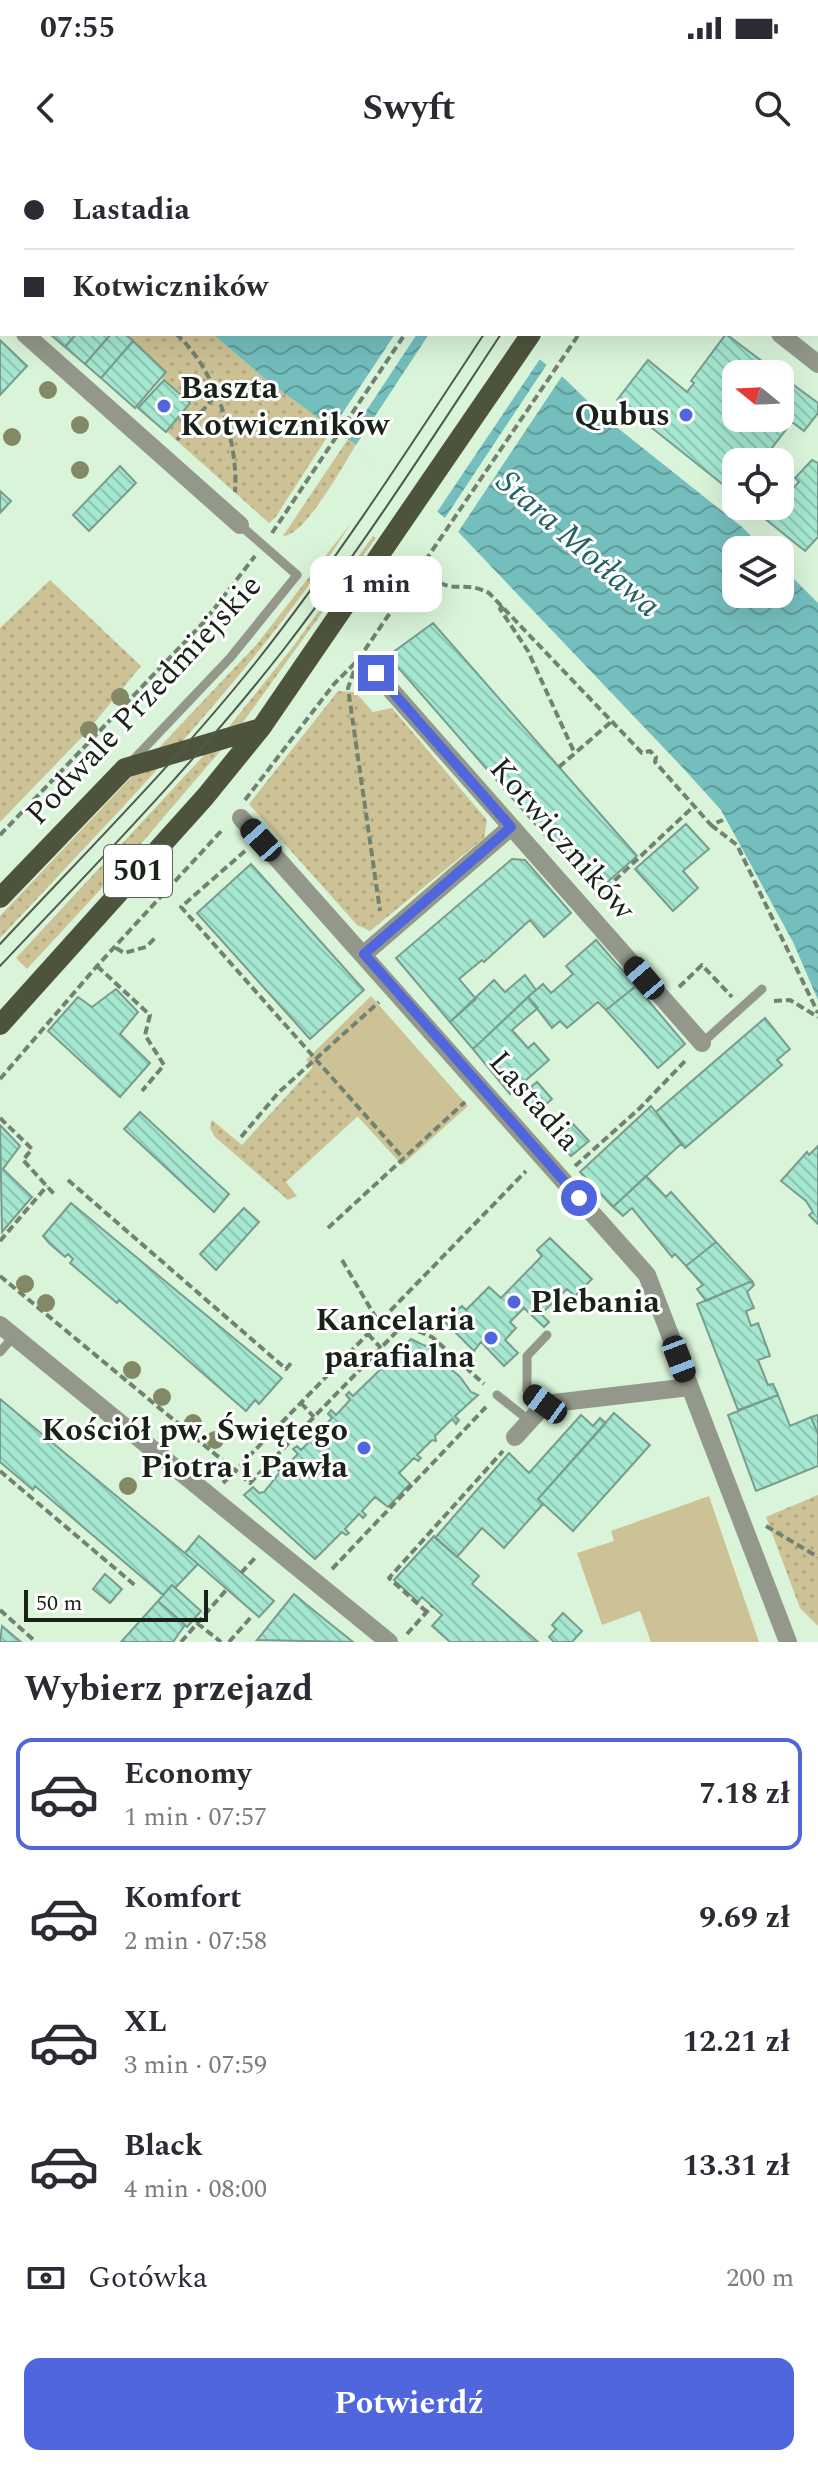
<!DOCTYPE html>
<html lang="pl">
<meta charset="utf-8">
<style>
:root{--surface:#fff;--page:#f2f2f3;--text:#2b2b33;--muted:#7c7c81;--line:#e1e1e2;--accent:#5066dc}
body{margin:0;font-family:Spectral,serif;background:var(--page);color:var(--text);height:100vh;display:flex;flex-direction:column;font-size:30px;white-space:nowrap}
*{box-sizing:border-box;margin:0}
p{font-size:26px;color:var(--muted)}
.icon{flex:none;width:44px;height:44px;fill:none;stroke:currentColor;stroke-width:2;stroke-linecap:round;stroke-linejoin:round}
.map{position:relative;height:1482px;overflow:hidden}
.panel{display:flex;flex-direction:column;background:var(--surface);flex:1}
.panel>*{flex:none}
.top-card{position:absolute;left:0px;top:0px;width:818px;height:176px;box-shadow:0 8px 32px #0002;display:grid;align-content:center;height:176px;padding:0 24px;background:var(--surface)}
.needle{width:52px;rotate:288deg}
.buttons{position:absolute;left:722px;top:200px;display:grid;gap:16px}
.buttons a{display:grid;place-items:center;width:72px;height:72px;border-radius:16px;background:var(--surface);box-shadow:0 8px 32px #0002;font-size:40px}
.scale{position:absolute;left:24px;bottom:20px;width:184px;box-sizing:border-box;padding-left:8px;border:4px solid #192219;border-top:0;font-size:22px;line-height:28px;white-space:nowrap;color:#192219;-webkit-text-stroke:6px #fff;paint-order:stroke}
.end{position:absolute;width:36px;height:36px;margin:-18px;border:10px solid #5066dc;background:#fff;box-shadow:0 0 0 4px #fff}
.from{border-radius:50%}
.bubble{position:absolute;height:56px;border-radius:16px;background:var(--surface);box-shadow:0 8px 32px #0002;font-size:26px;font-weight:700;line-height:56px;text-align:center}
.car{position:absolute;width:24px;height:48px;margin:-24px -12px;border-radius:10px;box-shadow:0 0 6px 2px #0007;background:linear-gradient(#222 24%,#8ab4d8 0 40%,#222 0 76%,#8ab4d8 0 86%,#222 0)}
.top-card b{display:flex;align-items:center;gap:28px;height:76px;font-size:30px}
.top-card b+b{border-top:2px solid var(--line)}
.top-card i{width:20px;height:20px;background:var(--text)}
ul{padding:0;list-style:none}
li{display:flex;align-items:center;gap:24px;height:112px;margin:0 16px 12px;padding:0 8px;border:4px solid transparent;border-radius:16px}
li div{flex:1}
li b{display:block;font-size:30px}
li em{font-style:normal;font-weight:700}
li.current{border-color:var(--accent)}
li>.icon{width:72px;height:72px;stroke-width:1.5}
h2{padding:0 24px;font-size:36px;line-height:96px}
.pay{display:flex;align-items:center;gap:20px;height:88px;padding:0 24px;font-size:30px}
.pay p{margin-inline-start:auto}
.button{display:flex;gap:16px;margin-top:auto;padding:16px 24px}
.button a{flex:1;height:92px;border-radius:16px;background:var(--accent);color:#fff;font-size:32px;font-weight:700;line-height:92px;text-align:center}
.status{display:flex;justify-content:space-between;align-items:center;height:56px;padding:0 40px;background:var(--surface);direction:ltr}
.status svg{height:22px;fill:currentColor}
header{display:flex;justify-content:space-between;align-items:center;height:104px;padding:0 24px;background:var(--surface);font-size:36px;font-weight:700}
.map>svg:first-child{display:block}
</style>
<div class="status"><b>07:55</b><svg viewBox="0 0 49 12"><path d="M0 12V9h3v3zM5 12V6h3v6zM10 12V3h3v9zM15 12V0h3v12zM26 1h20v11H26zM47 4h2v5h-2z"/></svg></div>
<header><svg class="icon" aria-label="back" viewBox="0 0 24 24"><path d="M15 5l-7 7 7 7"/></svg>Swyft<svg class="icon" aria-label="search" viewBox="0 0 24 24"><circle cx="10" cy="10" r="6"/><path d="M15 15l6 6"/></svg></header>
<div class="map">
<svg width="818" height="1482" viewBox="0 0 818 1482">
<defs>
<pattern id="grass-dots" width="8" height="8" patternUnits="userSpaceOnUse" patternTransform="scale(2)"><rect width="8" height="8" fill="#cdc295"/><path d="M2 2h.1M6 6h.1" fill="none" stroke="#afa680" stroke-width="1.8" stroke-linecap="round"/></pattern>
<pattern id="water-waves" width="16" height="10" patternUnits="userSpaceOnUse" patternTransform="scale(2)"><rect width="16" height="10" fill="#75bebe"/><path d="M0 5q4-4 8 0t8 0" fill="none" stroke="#5f9a9a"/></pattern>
<pattern id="building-back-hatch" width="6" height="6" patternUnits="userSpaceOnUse" patternTransform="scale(2)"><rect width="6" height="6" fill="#a5e7d0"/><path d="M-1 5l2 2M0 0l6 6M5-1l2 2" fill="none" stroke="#8dc6b2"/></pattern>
</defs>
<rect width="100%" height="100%" fill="#d9f4d9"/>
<path fill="url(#grass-dots)" d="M125,174H213L266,220L333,268L275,358L269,363L167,272L190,243L162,218L166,212Z
M348,279L356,285C343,305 305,376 283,376Z
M352,362C253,516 124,645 0,778V756L257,484Z
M373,376L376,378L233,576L122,706L27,809L16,798L220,578L292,488Z
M50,420L141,506L85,574L0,662V468Z
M338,531L355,532L373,552L392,548L487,660L484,678L370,771L357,765L249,644Z
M313,907L358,956L286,1022L297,1036L288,1040L215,977L210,968L212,960L242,985Z
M818,1335V1466L800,1448L766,1357Z"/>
<path fill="#cdc295" d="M371,836L468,946L402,1005L306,900Z
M709,1336L759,1482H651L640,1451L602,1465L577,1393L614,1381L611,1371Z"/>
<path fill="url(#water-waves)" d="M19,0H284L286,2H22Z
M213,174H507L565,219L604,257L742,367L765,390H736V434H780V405L818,443V840L793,782L721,650L683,608L445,358L356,285L266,220Z"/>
<path fill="#d9f4d9" d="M395,174H417L345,283L330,272Z
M429,174H513L542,196L435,355L354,288Z
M549,201L564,213L456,375L443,361Z"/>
<path fill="url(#building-back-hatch)" stroke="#789d8f" stroke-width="2" d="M309,0H405L403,2Z
M405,0H492L495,2H403Z
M2,43V78L0,76Z
M50,174H76L65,187Z
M76,174H111L85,204L65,187Z
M111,174H125L133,181L101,218L85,204Z
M726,174L779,214H736V258H780V215L818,243V253L804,271L792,262L761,302H736V335L617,240L648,200L687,232L694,223L691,221Z
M0,180L27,206L0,235Z
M133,181L166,212L135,248L101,218Z
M164,220L190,243L166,272L138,248Z
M812,300L818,303V377L805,391L764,358L780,346V341L799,322L795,318Z
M120,306L136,323L89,371L73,355Z
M0,331L11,341L0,353Z
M433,463L637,696L595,733L388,496Z
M686,664L709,689L683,711L698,728L673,751L635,709Z
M512,699L525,700L571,753L544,777L530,760L484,802L482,800L459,819L476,839L450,862L396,798Z
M251,704L364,830L310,879L197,753Z
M596,780L636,826L606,850L598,842L567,868L560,861L552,868L528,837L543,824L551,833L573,814L566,806Z
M525,815L536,830L473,889L450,862L494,820L505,832Z
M636,826L685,884L658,908L606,850Z
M116,829L138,852L120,874L150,903L120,937L48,871L78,837L92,847Z
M528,837L538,848L512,870L528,888L534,883L549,900L510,934L473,889Z
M765,858L790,889L777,900L782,905L685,988L656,952Z
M537,922L552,939L534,955L519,937Z
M651,946L681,984L613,1047L580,1012Z
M140,952L229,1034L214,1052L124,969Z
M573,964L589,981L571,996L556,979Z
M0,965L20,986L3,1009L32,1037L2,1072Z
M818,986V1064L809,1055L813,1052L806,1041L781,1021L807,992L809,995Z
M646,1016L666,1037L671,1032L716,1082L686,1106L675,1094L672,1097L632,1048L623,1056L613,1047Z
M71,1043L282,1218L259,1244L255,1240L246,1251L119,1140L117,1143L70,1103L73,1099L68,1094L65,1097L50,1084L43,1076Z
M244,1048L259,1062L216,1110L200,1094Z
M550,1078L592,1119L575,1136L567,1129L541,1154L549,1162L544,1167L524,1148L510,1162L516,1168L505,1180L518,1193L504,1206L481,1182L474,1191L445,1162L462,1146L466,1150L489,1127L501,1138L542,1096L537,1090Z
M716,1082L752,1121L706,1141L697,1129L703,1125L686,1106Z
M752,1121L754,1125L747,1132L754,1148L746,1151L751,1166L758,1163L770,1196L758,1200L768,1225L773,1224L778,1235L738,1250L697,1144Z
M411,1179L425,1186L429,1184V1190L460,1217L471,1232L478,1235L455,1256L459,1260L456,1264L452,1259L435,1276L436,1281L432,1280L417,1295L421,1298L418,1301L414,1298L399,1313L410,1324L388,1347L375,1337L362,1351L366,1355L363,1358L359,1354L345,1369L349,1373L346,1375L342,1372L315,1399L244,1335L253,1327L259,1333L264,1332L280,1312L276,1308L279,1304L283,1309L298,1294L293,1289L297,1286L301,1290L315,1276L311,1272L314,1268L318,1273L332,1258L328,1254L331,1250L336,1255L350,1240L346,1235L349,1232L353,1236L385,1205L381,1200L384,1197L389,1201L399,1186L403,1187Z
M778,1235L790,1266L811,1257L818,1274V1306L756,1331L728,1255Z
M0,1239L198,1404L175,1428L172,1425L163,1435L35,1326L33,1330L0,1302Z
M614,1253L650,1285L573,1371L538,1339Z
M581,1255L593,1266L600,1258L606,1263L538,1339L543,1344L504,1388L482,1368L457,1397L435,1378L509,1293L529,1313Z
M818,1255V1274L811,1257Z
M199,1376L274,1441L259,1457L185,1393Z
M434,1376L479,1416L472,1424L538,1482H450L432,1466L442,1455L422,1437L418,1442L394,1420Z
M105,1414L122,1429L110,1443L93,1429Z
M172,1425L201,1451L187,1467L158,1441Z
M294,1434L307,1445L353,1482L257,1480Z
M158,1441L185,1465L173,1482H121Z
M563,1453L582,1471L572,1482H554L549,1477L556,1469L552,1465Z
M2,1466L21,1482H0Z"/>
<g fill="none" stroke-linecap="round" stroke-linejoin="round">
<path stroke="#718271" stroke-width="4" stroke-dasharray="8 4" stroke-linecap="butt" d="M515,2V0
M710,2L712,0
M754,2L755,0
M0,26L2,28
M176,174C214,206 239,282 235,332
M177,280L217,234
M272,373L405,174
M423,406C450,441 458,417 489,433L642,593L650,591L656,597L655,602L711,665L723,660
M503,446L500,449L528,491L575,594
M354,511L348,528L380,751
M559,607L612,561
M245,640L334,524L358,500L579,174
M711,665L737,685L818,853
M0,675L203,463L255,396
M245,691L181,747L404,999
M597,737L694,646
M116,788L124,793L146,787L155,778
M97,806L150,855L145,875L164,905L142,931
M679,827L702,805L732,837
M774,841L790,840L818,857
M0,919L97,806L223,669
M0,958L32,989L23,1000L55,1035
M241,977L279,932L379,842
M575,1006L640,948L687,899
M68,1020L286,1209L292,1202
M328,1068L465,942
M0,1081L47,1026
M342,1100L379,1163
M0,1116L250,1323L405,1163
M385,1157L432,1177L484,1224
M368,1174L381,1188
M301,1243L314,1257
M0,1311L137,1427
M223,1323L526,1011
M766,1366L818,1397
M332,1409L486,1247
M241,1413L255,1398
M0,1450L36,1482
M427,1452L389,1418L503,1291
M197,1463L221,1482
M407,1474L432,1446
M181,1482L227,1429
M229,1482L252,1456"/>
<path stroke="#94988a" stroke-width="9" d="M132,601L230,498L297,415L240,365
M702,883L762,829
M0,1192L14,1176
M497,1235L530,1261
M545,1244L527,1231V1196L547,1175"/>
<path stroke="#94988a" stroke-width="18" d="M80,2L82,0
M786,2L788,0
M0,97L2,95
M0,152L2,154
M25,174L240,365
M780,174L818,204
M376,513L702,883
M241,658L647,1115L788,1482
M364,794L511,667
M0,1165L389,1482
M515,1277L545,1244L690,1227"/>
<path stroke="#4e543c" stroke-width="20" d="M567,2L568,0
M656,2L658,0
M0,738L125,608L261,568
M0,865L205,637L261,568L531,174"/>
<path stroke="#4d5b4d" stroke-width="2" d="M598,2L599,0
M615,2L616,0
M0,784C86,692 177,601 256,502C339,397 411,285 484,174
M0,806C97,703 197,601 284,489C362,388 431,280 501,174"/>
</g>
<g fill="#838964">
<circle cx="48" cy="230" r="9"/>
<circle cx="80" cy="265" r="9"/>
<circle cx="12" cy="277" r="9"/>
<circle cx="80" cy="310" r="9"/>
<circle cx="120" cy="537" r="9"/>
<circle cx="89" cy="570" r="9"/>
<circle cx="25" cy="1124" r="9"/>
<circle cx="46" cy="1143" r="9"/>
<circle cx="132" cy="1210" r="9"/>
<circle cx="162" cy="1237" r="9"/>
<circle cx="193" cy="1263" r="9"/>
<circle cx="215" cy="1280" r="9"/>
<circle cx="128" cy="1326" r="9"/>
</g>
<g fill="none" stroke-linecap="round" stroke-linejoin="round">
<path stroke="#5066dc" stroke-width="10" d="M376,513L511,667L364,794L579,1038"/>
</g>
<g fill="#5066dc" stroke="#fff" stroke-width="3">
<circle cx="164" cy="246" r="8"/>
<circle cx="686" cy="255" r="8"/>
<circle cx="514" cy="1142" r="8"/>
<circle cx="491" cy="1178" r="8"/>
<circle cx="364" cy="1288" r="8"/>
</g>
<g text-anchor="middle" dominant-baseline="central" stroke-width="6" stroke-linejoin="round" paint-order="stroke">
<rect fill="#fff" stroke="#5e645e" stroke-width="2" x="104" y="685" width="68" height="52" rx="6"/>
<g font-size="30" font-weight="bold" fill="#192219">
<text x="138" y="711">501</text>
</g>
<g font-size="32" font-weight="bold" fill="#192219" stroke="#fff" text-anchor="end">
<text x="180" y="228" text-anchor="start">Baszta<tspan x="180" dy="37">Kotwiczników</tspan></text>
<text x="670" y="255">Qubus</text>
<text x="530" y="1142" text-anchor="start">Plebania</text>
<text x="475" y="1160">Kancelaria<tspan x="475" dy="37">parafialna</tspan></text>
<text x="348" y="1270">Kościół pw. Świętego<tspan x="348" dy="37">Piotra i Pawła</tspan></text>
</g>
<g font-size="32" fill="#192219" stroke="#fff">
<text transform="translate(144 540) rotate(-47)">Podwale Przedmiejskie</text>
<text transform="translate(562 679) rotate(49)">Kotwiczników</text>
<text transform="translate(534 941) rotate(49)">Lastadia</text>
</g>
<g font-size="34" font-style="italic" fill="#256262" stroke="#fff">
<text transform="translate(578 384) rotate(41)">Stara Motława</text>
</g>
</g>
</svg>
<div class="buttons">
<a><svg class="needle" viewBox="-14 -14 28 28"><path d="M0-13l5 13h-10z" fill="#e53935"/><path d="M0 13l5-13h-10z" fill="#7c7c81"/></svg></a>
<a><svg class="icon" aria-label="locate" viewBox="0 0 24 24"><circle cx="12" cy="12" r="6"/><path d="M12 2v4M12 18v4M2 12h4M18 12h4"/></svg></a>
<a><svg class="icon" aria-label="layers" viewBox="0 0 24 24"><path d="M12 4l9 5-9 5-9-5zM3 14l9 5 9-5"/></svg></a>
</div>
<div class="scale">50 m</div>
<i class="end from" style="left:579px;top:1038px"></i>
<i class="end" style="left:376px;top:513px"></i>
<div class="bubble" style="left:310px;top:396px;width:132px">1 min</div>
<i class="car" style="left:261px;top:680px;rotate:318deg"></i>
<i class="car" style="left:644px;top:818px;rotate:319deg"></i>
<i class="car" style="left:679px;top:1199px;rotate:159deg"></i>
<i class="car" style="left:545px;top:1244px;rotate:306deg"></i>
<div class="top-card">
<b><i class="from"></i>Lastadia</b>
<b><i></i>Kotwiczników</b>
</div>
</div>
<section class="panel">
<h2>Wybierz przejazd</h2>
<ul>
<li class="current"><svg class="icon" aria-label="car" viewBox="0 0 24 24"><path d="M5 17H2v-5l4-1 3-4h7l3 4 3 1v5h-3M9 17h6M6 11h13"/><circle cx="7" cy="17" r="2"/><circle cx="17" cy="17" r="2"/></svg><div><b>Economy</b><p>1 min · 07:57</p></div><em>7.18 zł</em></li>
<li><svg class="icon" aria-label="car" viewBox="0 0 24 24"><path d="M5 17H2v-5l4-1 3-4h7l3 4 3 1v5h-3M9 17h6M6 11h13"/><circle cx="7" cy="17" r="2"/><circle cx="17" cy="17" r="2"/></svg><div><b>Komfort</b><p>2 min · 07:58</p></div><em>9.69 zł</em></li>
<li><svg class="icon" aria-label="car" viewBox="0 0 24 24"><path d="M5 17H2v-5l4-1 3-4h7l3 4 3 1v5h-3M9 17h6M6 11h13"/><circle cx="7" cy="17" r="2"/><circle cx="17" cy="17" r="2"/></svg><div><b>XL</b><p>3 min · 07:59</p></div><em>12.21 zł</em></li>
<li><svg class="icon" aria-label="car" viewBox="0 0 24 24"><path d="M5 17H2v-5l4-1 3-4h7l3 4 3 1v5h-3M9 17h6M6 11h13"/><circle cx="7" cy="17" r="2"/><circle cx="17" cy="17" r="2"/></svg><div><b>Black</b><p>4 min · 08:00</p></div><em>13.31 zł</em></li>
</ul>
<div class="pay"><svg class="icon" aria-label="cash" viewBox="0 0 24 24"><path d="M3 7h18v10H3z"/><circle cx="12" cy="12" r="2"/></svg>Gotówka<p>200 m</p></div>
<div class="button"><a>Potwierdź</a></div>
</section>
